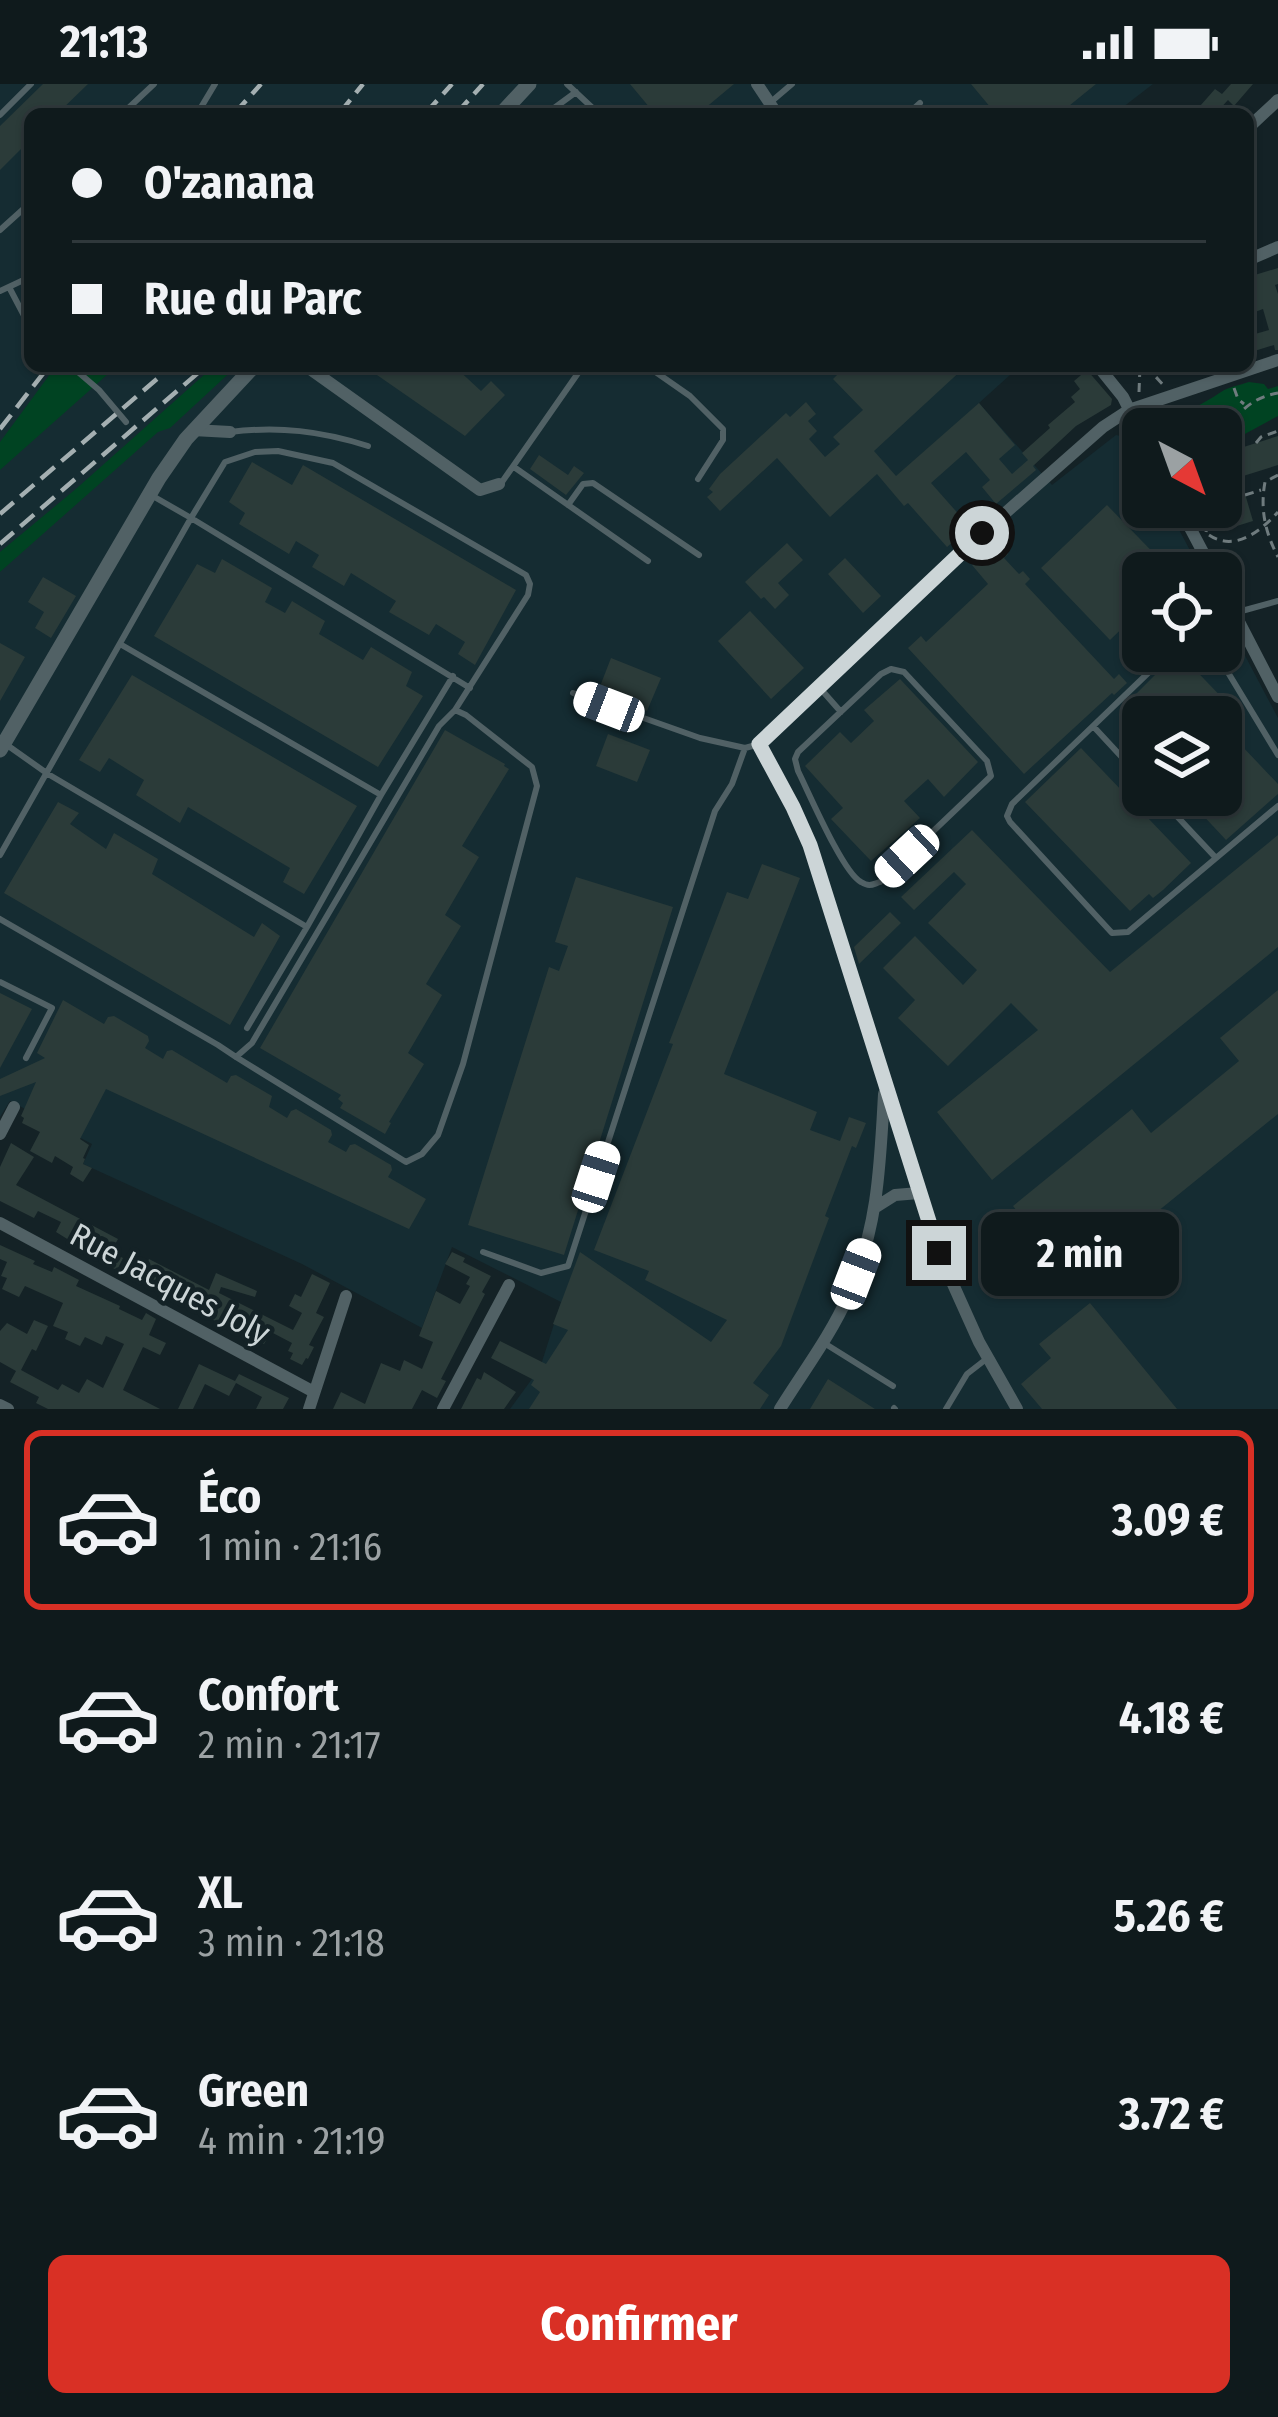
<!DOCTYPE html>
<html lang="fr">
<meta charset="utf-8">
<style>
:root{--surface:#0f1a1c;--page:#182325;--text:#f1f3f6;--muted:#9ba1a3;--line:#2f383b;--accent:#d93025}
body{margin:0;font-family:"Fira Sans Condensed",sans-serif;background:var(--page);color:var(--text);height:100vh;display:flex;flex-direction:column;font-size:45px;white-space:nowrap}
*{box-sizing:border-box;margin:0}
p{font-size:39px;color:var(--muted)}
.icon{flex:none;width:66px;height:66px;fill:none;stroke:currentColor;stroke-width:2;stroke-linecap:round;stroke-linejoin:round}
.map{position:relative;height:1325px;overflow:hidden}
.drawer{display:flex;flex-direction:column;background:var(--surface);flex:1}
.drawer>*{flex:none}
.banner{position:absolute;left:24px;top:24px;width:1230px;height:264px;border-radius:18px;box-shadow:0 3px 9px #0004,0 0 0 3px var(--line);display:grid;align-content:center;height:264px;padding:0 48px;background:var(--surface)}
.needle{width:78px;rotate:139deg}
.controls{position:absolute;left:1122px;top:324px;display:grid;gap:24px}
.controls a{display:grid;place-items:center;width:120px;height:120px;border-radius:18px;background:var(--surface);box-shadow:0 3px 9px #0004,0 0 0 3px var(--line);font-size:60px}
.end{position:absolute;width:54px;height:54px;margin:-27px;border:15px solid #ccd5d7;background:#111;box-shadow:0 0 0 6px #111}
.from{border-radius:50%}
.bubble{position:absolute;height:84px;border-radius:18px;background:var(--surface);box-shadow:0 3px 9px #0004,0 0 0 3px var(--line);font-size:39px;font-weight:700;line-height:84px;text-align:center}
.car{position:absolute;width:36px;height:72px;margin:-36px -18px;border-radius:15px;box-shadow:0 0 9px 3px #0007;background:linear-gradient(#fff 24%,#345 0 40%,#fff 0 76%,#345 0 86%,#fff 0)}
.banner b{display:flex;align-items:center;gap:42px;height:114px;font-size:45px}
.banner b+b{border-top:3px solid var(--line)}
.banner i{width:30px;height:30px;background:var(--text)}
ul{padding:21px 0 0;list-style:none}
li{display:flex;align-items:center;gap:36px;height:180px;margin:0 24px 18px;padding:0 24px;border:6px solid transparent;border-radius:18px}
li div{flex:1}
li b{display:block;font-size:45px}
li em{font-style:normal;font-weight:700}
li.on{border-color:var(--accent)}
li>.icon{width:108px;height:108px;stroke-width:1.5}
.button{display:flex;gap:24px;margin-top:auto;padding:24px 48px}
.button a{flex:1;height:138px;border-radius:18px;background:var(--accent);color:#fff;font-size:48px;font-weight:700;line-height:138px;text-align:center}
.status{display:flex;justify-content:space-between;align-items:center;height:84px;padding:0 60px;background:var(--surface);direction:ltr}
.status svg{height:33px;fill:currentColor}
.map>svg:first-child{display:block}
</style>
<div class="status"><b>21:13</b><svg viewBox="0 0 49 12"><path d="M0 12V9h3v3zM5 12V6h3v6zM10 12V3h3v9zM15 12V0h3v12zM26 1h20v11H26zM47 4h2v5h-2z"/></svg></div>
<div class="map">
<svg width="1278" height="1325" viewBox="0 0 1278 1325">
<rect width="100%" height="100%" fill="#142226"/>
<path fill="#152c32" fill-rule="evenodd" d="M0,0H1153L1114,30H30V282H1020L979,319L1052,401L1116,351L1130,354L1143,378V423H1167L1202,489H1143V567H1221V526L1278,634V1325H510L540,1284L561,1218L452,1163L422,1244L302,1180L83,1080L92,1060L10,1017L0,1033ZM1143,633H1221V711H1143Z"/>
<path fill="#004322" d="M56,282H117L0,386V358Z
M214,282H237L170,344L158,348L0,488V468L77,404Z
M1249,298L1264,300L1268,305L1278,302V332L1221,363V345H1157L1154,342L1158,331C1181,333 1203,320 1221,308C1228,303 1240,301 1249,298Z"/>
<path fill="#2b3b39" d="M43,0H88L57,30H30V56L0,86V42Z
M630,0H734L698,30H655Z
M971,0H1096L1059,30H996Z
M1231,0H1253L1234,22L1228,16L1215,30H1193L1215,5L1222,10Z
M1278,184V200L1275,201L1278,210V266H1275L1274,261L1248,269V252L1269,246L1263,225L1255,228L1248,204V193Z
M364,282H454L481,307L491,297L505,311L465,352Z
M846,282H966L874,367L896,392L979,319L1015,361L999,375L1012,390L1028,376L1022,369L1050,344L1048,341L1075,318L1071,313L1080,305L1074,297L1087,286L1112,315L1111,321L1076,342L1033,382L1036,386L996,420L982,403L990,396L966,368L931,399L970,443L947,463L908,419L904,422L877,390L830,433L777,374L720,427L707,413L713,408L709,405L720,390L786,329L790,333L806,318L816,330L808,337L817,347L809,355L825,373L840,360L833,353L863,326L833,295Z
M1278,352V381L1240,393L1253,437L1227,445L1221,425V393L1238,388L1231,367Z
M539,371L568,391L574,382L584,389L566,411L530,385Z
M252,378L292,401L303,381L516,506L475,581L458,570L465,558L436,540L429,551L389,528L396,517L351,489L344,502L312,483L319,471L296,457L289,470L239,440L245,429L229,418Z
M1107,421L1173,489H1143V524L1110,556L1041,484Z
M787,459L803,476L778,499L789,511L775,525L764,513L761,515L745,498Z
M998,459L1008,470L1004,474L1019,490L1023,487L1030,495L1025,500L1114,595L1119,590L1127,599L1114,611L1112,609L1024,690L908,564L921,552L926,558L988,500L972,481Z
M845,474L881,512L863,529L828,490Z
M222,475L272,504L265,518L285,529L292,517L325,537L319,550L363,576L371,563L412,588L406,602L423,612L378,683L154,552L197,480L215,489Z
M43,493L76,512L51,554L35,544L44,528L28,518Z
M750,527L804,584L771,615L718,557Z
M0,559L25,573L0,617Z
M1178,568L1234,626L1227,633H1143V641L1124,622Z
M611,574L661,594L647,627L597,610Z
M132,591L357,722L304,810L283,798L290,784L188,723L180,739L136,711L144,696L109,674L100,688L79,676Z
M900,595L978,678L944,713L928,695L904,717L920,734L871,777L831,735L843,724L805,682L840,648L851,659L874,637L864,626Z
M1221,640L1278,700V710L1226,756L1184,711H1221Z
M445,646L505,680L504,682L509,685L462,762L479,773L445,831L461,842L426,900L442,911L408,969L424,980L389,1038L391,1039L385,1050L340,1024L343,1019L338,1015L341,1011L260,964Z
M608,650L650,666L637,698L596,682Z
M1081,664L1191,779L1163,806L1153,814L1149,810L1130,827L1025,718Z
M58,718L79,729L70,740L106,765L114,749L158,775L152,790L254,853L262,839L280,852L230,941L4,809Z
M972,746L1110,888L1278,751V863L992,1096L937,1028L1038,946L1011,919L948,982L898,934L915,916L883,884L915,852L963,901L977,886L928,839L966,800L954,788L914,826L901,813Z
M762,780L800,794L724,990L817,1028L810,1046L840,1057L849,1033L866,1039L856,1064L852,1062L825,1132L829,1134L781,1262L753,1299L769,1311L760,1325H529L540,1308L531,1301L534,1296L491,1274L500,1257L546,1280L568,1246L553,1240L580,1168L711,1258L727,1236L645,1196L649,1187L594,1166L673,960L669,959L727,808L748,815Z
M576,793L673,823L564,1171L468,1141L549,883L559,887L568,862L555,858Z
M890,828L901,839L859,880L854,863Z
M1278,906V1030L1073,1196L1013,1122L1132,1025L1151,1049L1239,977L1220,954Z
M0,909L32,925L0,984Z
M63,916L104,940L108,933L114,932L148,952L149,957L145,964L163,975L167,967L172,966L227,999L231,992L236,991L272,1012L269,1023L287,1034L291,1027L296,1025L331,1046L332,1051L328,1058L346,1068L350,1061L355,1060L391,1081L392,1086L388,1093L426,1115L409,1145L106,1005L80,1055L89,1061L83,1074L85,1075L83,1080L92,1084L83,1098L70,1090L73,1083L55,1072L52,1079L30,1067L40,1048L22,1039L24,1034L21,1032L36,998L0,1012V995L45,974L37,969Z
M11,1059L34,1073L16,1101L118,1155L111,1168L123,1174L117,1186L105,1180L107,1177L102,1175L105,1170L87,1161L85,1166L56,1148L61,1138L38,1127L34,1134L0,1117V1083Z
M0,1161L35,1177L33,1180L52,1188L54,1183L79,1196L76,1202L120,1222L119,1225L142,1236L146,1229L156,1235L149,1251L166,1259L160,1271L143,1263L123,1306L160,1325H48L36,1319L39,1313L10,1298L16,1287L0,1278V1247L7,1239L27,1250L34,1236L48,1242L36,1267L32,1265L21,1286L58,1306L62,1300L79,1309L87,1295L103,1304L124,1260L106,1252L102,1261L85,1253L80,1262L65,1255L68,1248L53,1242L63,1219L25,1202L19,1213L2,1205L7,1194L1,1192L7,1178L0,1175Z
M452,1168L465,1174L463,1178L491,1192L482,1208L485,1210L441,1295L446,1297L437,1314L422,1306L412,1325H333L341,1308L365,1320L381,1279L400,1287L404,1276L422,1285L433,1258L419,1252L436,1207L460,1220L470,1202L466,1200L470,1193L445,1180Z
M149,1175L209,1206L216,1189L257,1207L255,1213L221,1203L219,1209L293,1246L302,1229L289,1222L295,1210L301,1213L312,1190L330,1199L316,1229L324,1233L309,1261L314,1263L308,1275L306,1274L302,1281L290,1275L293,1269L288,1267L292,1259L271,1248L264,1260L186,1223L189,1217L171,1209L169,1212L139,1197Z
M1090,1219L1177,1325H1042L1021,1300L1051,1274L1039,1260Z
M199,1280L235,1297L239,1290L289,1314L283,1325H256L262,1313L236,1299L229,1312L205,1300L193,1325H178Z
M484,1288L516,1308L504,1325H461L477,1294L481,1296Z
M828,1295L875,1325H810Z"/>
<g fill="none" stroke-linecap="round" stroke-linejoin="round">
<path stroke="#6f7b7e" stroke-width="3" stroke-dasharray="9 6" stroke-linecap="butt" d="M1146,282L1165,303
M1234,304L1238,315L1244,320
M1139,308L1140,282
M1165,345L1187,339L1209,345
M1256,359L1261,353L1278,347
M1221,363C1231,334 1248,314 1278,309
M1278,391L1265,398C1260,425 1265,448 1278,473
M1245,411L1261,406
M1206,448L1209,433L1216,423
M1209,451C1234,468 1260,448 1278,428"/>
<path stroke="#516165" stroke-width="6" d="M567,0L599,30
M772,17L792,0
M729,26L732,30
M122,30L154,0
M197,30L215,0
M546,30L576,8
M908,30L920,19
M0,31L31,0
M0,146L30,119
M9,203L30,243
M0,207L30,193
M71,282L99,306L126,338
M498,282L512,287L525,282
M647,282L690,312L723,345V356L698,395
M230,348C279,342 321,347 368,362
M514,383L648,477
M502,398L583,282
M568,421L583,400L593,399L699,471
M1238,528L1278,517
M1221,551L1240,540
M120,560L381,711L453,592
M1171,567L1012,720L1007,732L1010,738L1112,849L1128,848L1278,722
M1215,567L1278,671
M891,585L904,588L987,677L991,692L880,798C871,801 870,803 861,798C843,789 809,709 798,687L795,675L798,668L881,590Z
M819,603L841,628
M573,609L700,654L745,664
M455,626L528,511L530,500L526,491L333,379L278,367L255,368L225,378L191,434L470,604
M1093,642L1143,696
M7,661L48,690L307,843L381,711
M1157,711L1216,774
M0,771L191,434L151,411
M0,835L218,961L236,973L406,1078L422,1070L438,1051L463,980L537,702L532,683L466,631L455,626L439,642L252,959L236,973
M0,898L52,924L26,974
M247,944L307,843
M483,1168L541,1189L568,1182L715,727L732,700L745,664L756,661
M824,1259L893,1302
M894,1324L895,1325
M946,1325L967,1290L985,1276"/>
<path stroke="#516165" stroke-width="12" d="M757,0L777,30
M1248,44L1278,16
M1248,176L1278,163
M306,282L480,406L499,400
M1098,282L1123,313L1143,353
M193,346L230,348
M1179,423L1214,489
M1221,503L1278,613
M0,1050L14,1023
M876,1123L895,1111L919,1109
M0,1139L314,1308
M0,1321L8,1325
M309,1325L346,1212
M443,1325L509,1201
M780,1325C803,1288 831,1251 848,1212C878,1144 880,1083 884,1010
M1017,1325L979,1258L939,1169L810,761L793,723L759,660L952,476L1103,343L1129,326L1278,276"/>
<path stroke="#516165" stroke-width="15" d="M501,30L529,0
M0,666L159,394L186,355L254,282"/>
<path stroke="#a4afb1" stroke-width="4.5" stroke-dasharray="18 9" stroke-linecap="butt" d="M234,30L261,0
M339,30L363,0
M425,30L452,0
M456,30L483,0
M0,345L49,282
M0,430L172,282
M0,460L206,282"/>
</g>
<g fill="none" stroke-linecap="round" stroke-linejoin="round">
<path stroke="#ccd5d7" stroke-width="15" d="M939,1169L810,761L793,723L759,660L982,449"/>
</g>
<g text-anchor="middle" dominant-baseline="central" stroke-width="9" stroke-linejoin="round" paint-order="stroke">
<g font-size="33" fill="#ccd5d7" stroke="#142226">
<text transform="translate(170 1200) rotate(28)">Rue Jacques Joly</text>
</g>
</g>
</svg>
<div class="controls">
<a><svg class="needle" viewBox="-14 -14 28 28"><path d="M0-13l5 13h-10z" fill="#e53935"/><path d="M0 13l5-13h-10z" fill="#9ba1a3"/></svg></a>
<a><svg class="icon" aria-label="locate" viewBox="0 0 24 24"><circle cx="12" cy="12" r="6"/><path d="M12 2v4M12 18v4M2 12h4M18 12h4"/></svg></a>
<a><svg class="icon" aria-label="layers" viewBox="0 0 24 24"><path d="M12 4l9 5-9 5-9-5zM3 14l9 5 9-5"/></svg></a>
</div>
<i class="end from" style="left:982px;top:449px"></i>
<i class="end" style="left:939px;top:1169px"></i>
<div class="bubble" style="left:981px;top:1128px;width:198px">2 min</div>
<i class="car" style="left:609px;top:623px;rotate:291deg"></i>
<i class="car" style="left:907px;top:772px;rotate:227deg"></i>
<i class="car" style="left:596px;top:1093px;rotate:18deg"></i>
<i class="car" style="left:856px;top:1190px;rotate:21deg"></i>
<div class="banner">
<b><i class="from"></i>O'zanana</b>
<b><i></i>Rue du Parc</b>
</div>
</div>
<section class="drawer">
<ul>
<li class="on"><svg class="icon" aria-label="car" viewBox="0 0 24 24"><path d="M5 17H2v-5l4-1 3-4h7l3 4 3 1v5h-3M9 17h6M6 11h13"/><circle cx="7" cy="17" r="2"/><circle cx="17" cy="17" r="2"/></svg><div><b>Éco</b><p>1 min · 21:16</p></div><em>3.09 €</em></li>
<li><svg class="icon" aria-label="car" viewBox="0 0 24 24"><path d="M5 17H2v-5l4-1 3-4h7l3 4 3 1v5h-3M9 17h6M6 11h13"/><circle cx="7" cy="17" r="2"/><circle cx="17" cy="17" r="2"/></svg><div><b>Confort</b><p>2 min · 21:17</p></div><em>4.18 €</em></li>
<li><svg class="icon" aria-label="car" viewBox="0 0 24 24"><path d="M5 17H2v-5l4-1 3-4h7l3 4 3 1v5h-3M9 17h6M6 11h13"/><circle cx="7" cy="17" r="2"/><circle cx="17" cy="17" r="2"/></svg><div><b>XL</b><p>3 min · 21:18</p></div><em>5.26 €</em></li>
<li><svg class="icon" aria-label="car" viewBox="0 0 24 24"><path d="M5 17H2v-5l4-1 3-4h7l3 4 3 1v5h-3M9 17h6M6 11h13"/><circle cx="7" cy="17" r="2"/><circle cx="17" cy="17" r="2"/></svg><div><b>Green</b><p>4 min · 21:19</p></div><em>3.72 €</em></li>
</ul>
<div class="button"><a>Confirmer</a></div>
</section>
